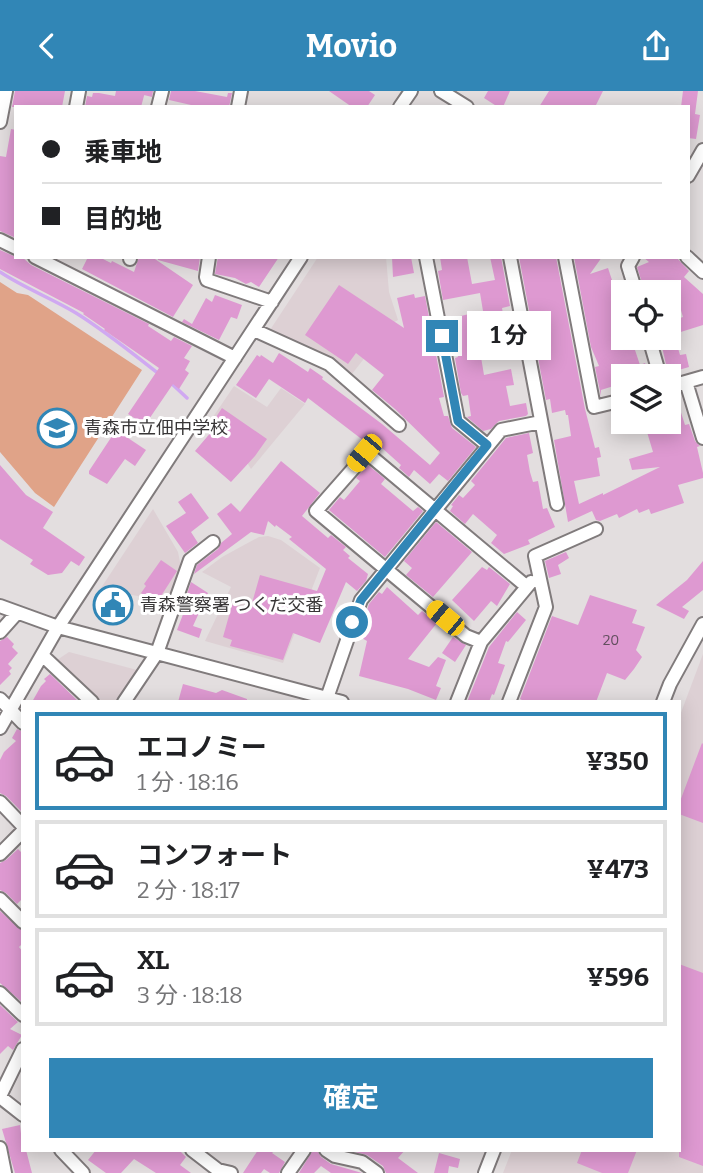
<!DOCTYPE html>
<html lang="ja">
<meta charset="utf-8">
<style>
:root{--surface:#fff;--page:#f2f2f2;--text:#202124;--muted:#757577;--line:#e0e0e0;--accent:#3186b6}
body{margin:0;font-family:Bitter,"Noto Sans JP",serif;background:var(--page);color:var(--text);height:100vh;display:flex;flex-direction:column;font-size:26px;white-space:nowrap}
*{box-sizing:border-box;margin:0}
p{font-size:23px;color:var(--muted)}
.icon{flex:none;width:38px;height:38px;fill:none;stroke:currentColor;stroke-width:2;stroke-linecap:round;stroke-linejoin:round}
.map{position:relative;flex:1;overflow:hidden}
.sheet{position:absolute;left:21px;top:609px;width:660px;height:452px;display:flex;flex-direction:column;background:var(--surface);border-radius:0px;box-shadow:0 4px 18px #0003}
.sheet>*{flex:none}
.top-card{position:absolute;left:14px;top:14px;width:676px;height:154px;border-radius:0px;box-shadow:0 4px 18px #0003;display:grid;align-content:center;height:154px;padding:0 28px;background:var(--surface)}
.controls{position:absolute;left:611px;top:189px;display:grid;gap:14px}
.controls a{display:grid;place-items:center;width:70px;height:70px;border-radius:0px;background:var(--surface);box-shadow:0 4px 18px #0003;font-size:35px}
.end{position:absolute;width:32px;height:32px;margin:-16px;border:9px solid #3186b6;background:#fff;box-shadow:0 0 0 4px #fff}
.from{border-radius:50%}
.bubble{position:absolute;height:49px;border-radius:0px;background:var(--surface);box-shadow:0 4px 18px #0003;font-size:23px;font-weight:700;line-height:49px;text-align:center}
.car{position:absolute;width:21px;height:42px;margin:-21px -10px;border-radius:9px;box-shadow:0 0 5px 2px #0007;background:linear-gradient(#f5c518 24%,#345 0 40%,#f5c518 0 76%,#345 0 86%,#f5c518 0)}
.top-card b{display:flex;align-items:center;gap:24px;height:66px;font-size:26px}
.top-card b+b{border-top:2px solid var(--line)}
.top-card i{width:18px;height:18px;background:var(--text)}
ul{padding:12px 0 0;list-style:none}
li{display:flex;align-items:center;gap:21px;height:98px;margin:0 14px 10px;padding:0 14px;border:4px solid var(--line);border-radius:0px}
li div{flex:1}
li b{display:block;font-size:26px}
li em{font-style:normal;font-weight:700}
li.on{border-color:var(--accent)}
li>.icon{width:63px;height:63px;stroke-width:1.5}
.primary-button{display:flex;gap:14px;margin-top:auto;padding:14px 28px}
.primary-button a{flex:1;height:80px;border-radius:0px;background:var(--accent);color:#fff;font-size:28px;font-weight:700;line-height:80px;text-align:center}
header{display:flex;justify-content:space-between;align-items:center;height:91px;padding:0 28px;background:var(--accent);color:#fff;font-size:32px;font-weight:700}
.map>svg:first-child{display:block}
</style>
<header><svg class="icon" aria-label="back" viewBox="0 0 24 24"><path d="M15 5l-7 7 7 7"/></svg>Movio<svg class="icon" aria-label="share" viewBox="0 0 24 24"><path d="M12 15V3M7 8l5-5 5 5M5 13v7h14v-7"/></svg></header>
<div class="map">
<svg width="703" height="1082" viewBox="0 0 703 1082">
<rect width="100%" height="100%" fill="#e3dedf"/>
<path fill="#ddd0d4" d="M318,166H386L389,201L398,229L391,233L352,283L336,270L271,242L270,239Z
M234,295L267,316L281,297L305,313L251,378L239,359L211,329Z
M153,418L178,461L182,481L166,519L138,505L113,501L101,497Z
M268,445L281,449L320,477L283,572L205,550L231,496L202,481L222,466L259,446Z
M69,561L141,580L120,611H103L57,569Z
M703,563V1082H503L512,1059H679V627Z"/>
<path fill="#e0a388" d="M0,191L17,202L28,204L142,279L54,416L35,402L0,361Z"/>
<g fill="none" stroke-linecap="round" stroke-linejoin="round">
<path stroke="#d0a8f1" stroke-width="3.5" d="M0,181C24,197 51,207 76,222C105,240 132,262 159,283
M171,292L187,307"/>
</g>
<path fill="#de99d1" d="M15,0H65L62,16H12Z
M116,0H153L152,6L144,4L145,1L141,16H85L87,5L92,6L93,2H99L115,5Z
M171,0H195L227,6L228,2H232L229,16H200L169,9Z
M329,0H369L375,4L367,16H352Z
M488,0H510L503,16H498L484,7Z
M549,0H603L595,16H539Z
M683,0H698L695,23L700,24L696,48L688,47V16H681Z
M11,38L16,39V147L0,140V65L6,66Z
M0,159L16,166H22L31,174L149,233L148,235L171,250L174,246L192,255L184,267L190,270L185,279L189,282L179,298L173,293L145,334L128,323L159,277L104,239L105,238L83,223L84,222L0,178Z
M88,166H99L111,172L112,170L134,181L139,166H152L193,194L173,226L82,178Z
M158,166H200L198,180L158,169Z
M218,166H279L259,196L251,191L246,193L235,187L215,183Z
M392,166H411L414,182L393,186Z
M440,166H467L472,193L495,189L490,166H501L510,215L502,217L507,246L504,247L506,255L480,260L484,284L511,278L514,294L506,295L510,315L526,312L528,323L526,325L499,330L491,338L483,340L467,326L471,325L468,304L463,305L461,302L455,267L458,266L453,237L449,238L447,228L483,220L480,202L443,209L438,180L442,179Z
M519,166H556L585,318L595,357L599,356L601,366L597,367L600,385L574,390L579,413L603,402V404L660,376L632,379L629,368L653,361L644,331H668V312L677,309L685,334L689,333L695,350L700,355L697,356L703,382V387L678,394L684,412L651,423L649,418L639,422L637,418L619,427L617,423L600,430L596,429L592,420L568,431L554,349L571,345L568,324H566L565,319L552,322L550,308L546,309Z
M574,166H602L590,183L608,177L613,192L623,190L627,201H623V247H631L640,274L645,272L649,283L623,285V292L601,299V305L595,276L599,275L591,256Z
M643,166H676L689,180L684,186L703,203V234L668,245V231L683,226L677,206L668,208V201H645L637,176L649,171Z
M339,194L404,237L397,207L414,203L415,207L425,205L444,306L439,307L444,325H448L452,337L476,356L448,390L439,383L430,393L414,379L409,386L399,377L401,374L382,357L377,359L368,353L308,307L305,312L269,288L256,307L236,294L257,264L260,266L261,264L273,272L279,262L308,281L310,277L323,286L322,288L382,333L430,374L440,362L395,318L372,299L384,284L356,262L348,273L305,244Z
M215,204L242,214L237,228L231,226L219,249L182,231L184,228L192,233L206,207L212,211Z
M660,247H675L680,264L686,263L689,276L668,282Z
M222,317L267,348L255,365L231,391L195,360L218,333L214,329Z
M116,339L146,359L135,375L125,368L107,393L89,383V380Z
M529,342L533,362L527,364L530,381L533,391L538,390L543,418L547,417L555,436L528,449L530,453L504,463L491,452L497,444L473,423L465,433L450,420L453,415L451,414L459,404L463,407L475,394L471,390L506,347Z
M281,370L320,402L302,425L328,447L331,444L346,456L343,459L350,465L348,467L368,483L366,490L357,500L346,491L320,552L293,542L283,569L230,555L232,549L223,546L232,514L250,519L260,484L317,500L326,478L289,448L292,446L276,434L275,436L268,430L264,444L251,441L194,483L197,474L218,458L221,452L232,443L217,423L231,412L240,421Z
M0,374L26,404L53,421L43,437L85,466L79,475L71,470L62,482L48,484L30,473L33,469L0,448Z
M368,374L385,388L381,393L413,420L418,416L423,420L385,466L329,419L340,406L344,409L360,390L356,387Z
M191,402L209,427L191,441L198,452L185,462L166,435L186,422L178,411Z
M436,431L472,461L433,506L406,484L412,477L404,470Z
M566,461L569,467L558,474L561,483L549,487L545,470Z
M161,469L177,480L156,513L141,502L146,495L144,493Z
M703,470V499L682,516L689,520L684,528L656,514L687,489Z
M482,476L487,479L489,476L510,493L497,515L491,510L474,530L452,509Z
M191,491L208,502L193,535L202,538L199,547L177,539L187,513L184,512Z
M387,496L418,524L422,520L437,532L408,568L429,576L438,566L446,569L436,595L441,597L436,609L408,598L359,585L367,550L360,546L365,525L369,513L379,501L382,503Z
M103,503L126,509L122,524L103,518L100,512Z
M590,504L637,519L632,532L645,536L636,559L642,566L634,578L625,589L607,582L596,611H526L520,608L552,525L578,534Z
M517,521L526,529L508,551L506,550L498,572L505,574L494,604L492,603L489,611H467L489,556Z
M7,546L14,553L12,556L18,562L8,573L12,577L9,580L11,583L0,594V550Z
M453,546L466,554L455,571L442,562Z
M50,583L79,611H32L41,595L46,590L44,588Z
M183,593L216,602L222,599L247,608V611H178Z
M17,638L23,641V722L6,705L0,702V669L4,661L16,650L12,647Z
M702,652L703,653V732L679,723V713Z
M18,758L23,763V807L17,813L6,802L0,799V772L6,769Z
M0,820L23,840V852L19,856L23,861V912L0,892Z
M679,873L703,882V1075L679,1066Z
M0,914L18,931L10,938L22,944L13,959L8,955L0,963Z
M20,1034L23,1059H26L32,1082H15L2,1038Z
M96,1059H179L186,1066L180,1074L191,1082H156L134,1068L121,1082H106L88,1069Z
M258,1059H275L272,1062L285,1071L279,1082H270L264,1078L261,1082H243Z
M313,1059H317L321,1066L331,1073L362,1082H331L321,1075L314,1082H299Z
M347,1059H405L398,1067L418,1082H386L383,1075L367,1064Z
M582,1059H637L628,1082H602L577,1072Z
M439,1062L460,1068L458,1077L449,1075L448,1082H434Z"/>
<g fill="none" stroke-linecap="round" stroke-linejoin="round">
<defs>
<path id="minor" d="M441,0L467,16
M76,16L79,0
M158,16L162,0
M238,16L241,0
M400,16L411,0
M0,31L6,0
M688,85L703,59
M0,149L16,157
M35,166L235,267
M209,166L206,186L207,189L272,211
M426,166L458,330L487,354
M510,166L557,413
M565,166L594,316L623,309
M633,166L628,175L636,201
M687,166L703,181
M130,168V166
M254,239L329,273L399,334
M649,247L660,285
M686,291L703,347
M668,296L703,286
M0,515L58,536L342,611
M0,541L17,522
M481,551L466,545L316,420L367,362L526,495
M42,564L92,611
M327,607L361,509L501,339L541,331
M0,608L23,632
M124,611L157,562L190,469L213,451
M457,611L481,551L531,491
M509,611L546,516L535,465L596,438
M663,611L670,593L703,533
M0,637L58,536L301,166
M0,711L23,735
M0,763L23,740
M0,808L23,831
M0,902L23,924
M0,1005L23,958
M0,1006L23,1024
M0,1057L5,1082
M61,1059L83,1082
M192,1059L218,1079L231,1082
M326,1059L335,1065L362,1071L377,1082
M288,1082L304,1059
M485,1082L494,1059"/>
</defs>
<use href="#minor" stroke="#807b7c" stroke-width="16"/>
<use href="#minor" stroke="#fff" stroke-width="12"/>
</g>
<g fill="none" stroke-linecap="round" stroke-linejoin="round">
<path stroke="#3186b6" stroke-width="9" d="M352,531L361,509L487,354L458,330L442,245"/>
</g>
<defs>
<symbol id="school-ring" viewBox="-11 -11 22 22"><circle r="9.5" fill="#fff" stroke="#3186b6" stroke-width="1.5"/><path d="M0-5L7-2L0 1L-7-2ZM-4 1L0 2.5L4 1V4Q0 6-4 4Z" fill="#3186b6"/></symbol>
<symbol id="civic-ring" viewBox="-11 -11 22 22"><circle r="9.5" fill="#fff" stroke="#3186b6" stroke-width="1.5"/><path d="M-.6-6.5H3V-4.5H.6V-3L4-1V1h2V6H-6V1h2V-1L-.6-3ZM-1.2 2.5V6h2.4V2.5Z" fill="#3186b6"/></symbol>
</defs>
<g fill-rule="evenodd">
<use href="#school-ring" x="35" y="315" width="44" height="44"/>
<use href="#civic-ring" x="91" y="492" width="44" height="44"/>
</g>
<g text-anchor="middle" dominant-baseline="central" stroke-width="6" stroke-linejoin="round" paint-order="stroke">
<g font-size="14" fill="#624f5e">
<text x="611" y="549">20</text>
</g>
<g font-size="18" fill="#383637" stroke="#fff" text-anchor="start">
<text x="84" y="337">青森市立佃中学校</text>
<text x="140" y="514">青森警察署 つくだ交番</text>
</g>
</g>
</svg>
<div class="controls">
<a><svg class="icon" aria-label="locate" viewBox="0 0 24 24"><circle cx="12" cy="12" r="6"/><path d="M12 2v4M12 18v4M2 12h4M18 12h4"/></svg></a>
<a><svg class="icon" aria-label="layers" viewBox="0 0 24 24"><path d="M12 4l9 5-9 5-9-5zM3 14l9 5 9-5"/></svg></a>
</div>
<i class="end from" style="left:352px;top:531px"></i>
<i class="end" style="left:442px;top:245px"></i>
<div class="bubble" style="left:467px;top:220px;width:84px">1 分</div>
<i class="car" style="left:364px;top:362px;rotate:220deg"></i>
<i class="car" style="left:445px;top:527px;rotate:310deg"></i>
<div class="top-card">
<b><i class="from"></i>乗車地</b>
<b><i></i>目的地</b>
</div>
<section class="sheet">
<ul>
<li class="on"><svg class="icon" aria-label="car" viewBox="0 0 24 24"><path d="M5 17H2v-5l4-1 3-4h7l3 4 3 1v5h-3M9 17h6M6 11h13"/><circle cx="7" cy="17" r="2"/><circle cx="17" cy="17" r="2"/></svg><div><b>エコノミー</b><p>1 分 · 18:16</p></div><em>¥350</em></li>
<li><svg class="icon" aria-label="car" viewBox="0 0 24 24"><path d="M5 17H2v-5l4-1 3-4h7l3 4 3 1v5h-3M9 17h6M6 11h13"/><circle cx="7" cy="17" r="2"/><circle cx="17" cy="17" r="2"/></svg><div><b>コンフォート</b><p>2 分 · 18:17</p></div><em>¥473</em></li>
<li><svg class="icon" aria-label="car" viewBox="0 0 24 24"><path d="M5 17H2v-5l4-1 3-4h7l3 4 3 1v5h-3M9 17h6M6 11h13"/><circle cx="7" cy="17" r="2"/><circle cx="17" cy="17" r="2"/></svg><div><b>XL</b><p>3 分 · 18:18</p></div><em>¥596</em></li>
</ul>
<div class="primary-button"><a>確定</a></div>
</section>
</div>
